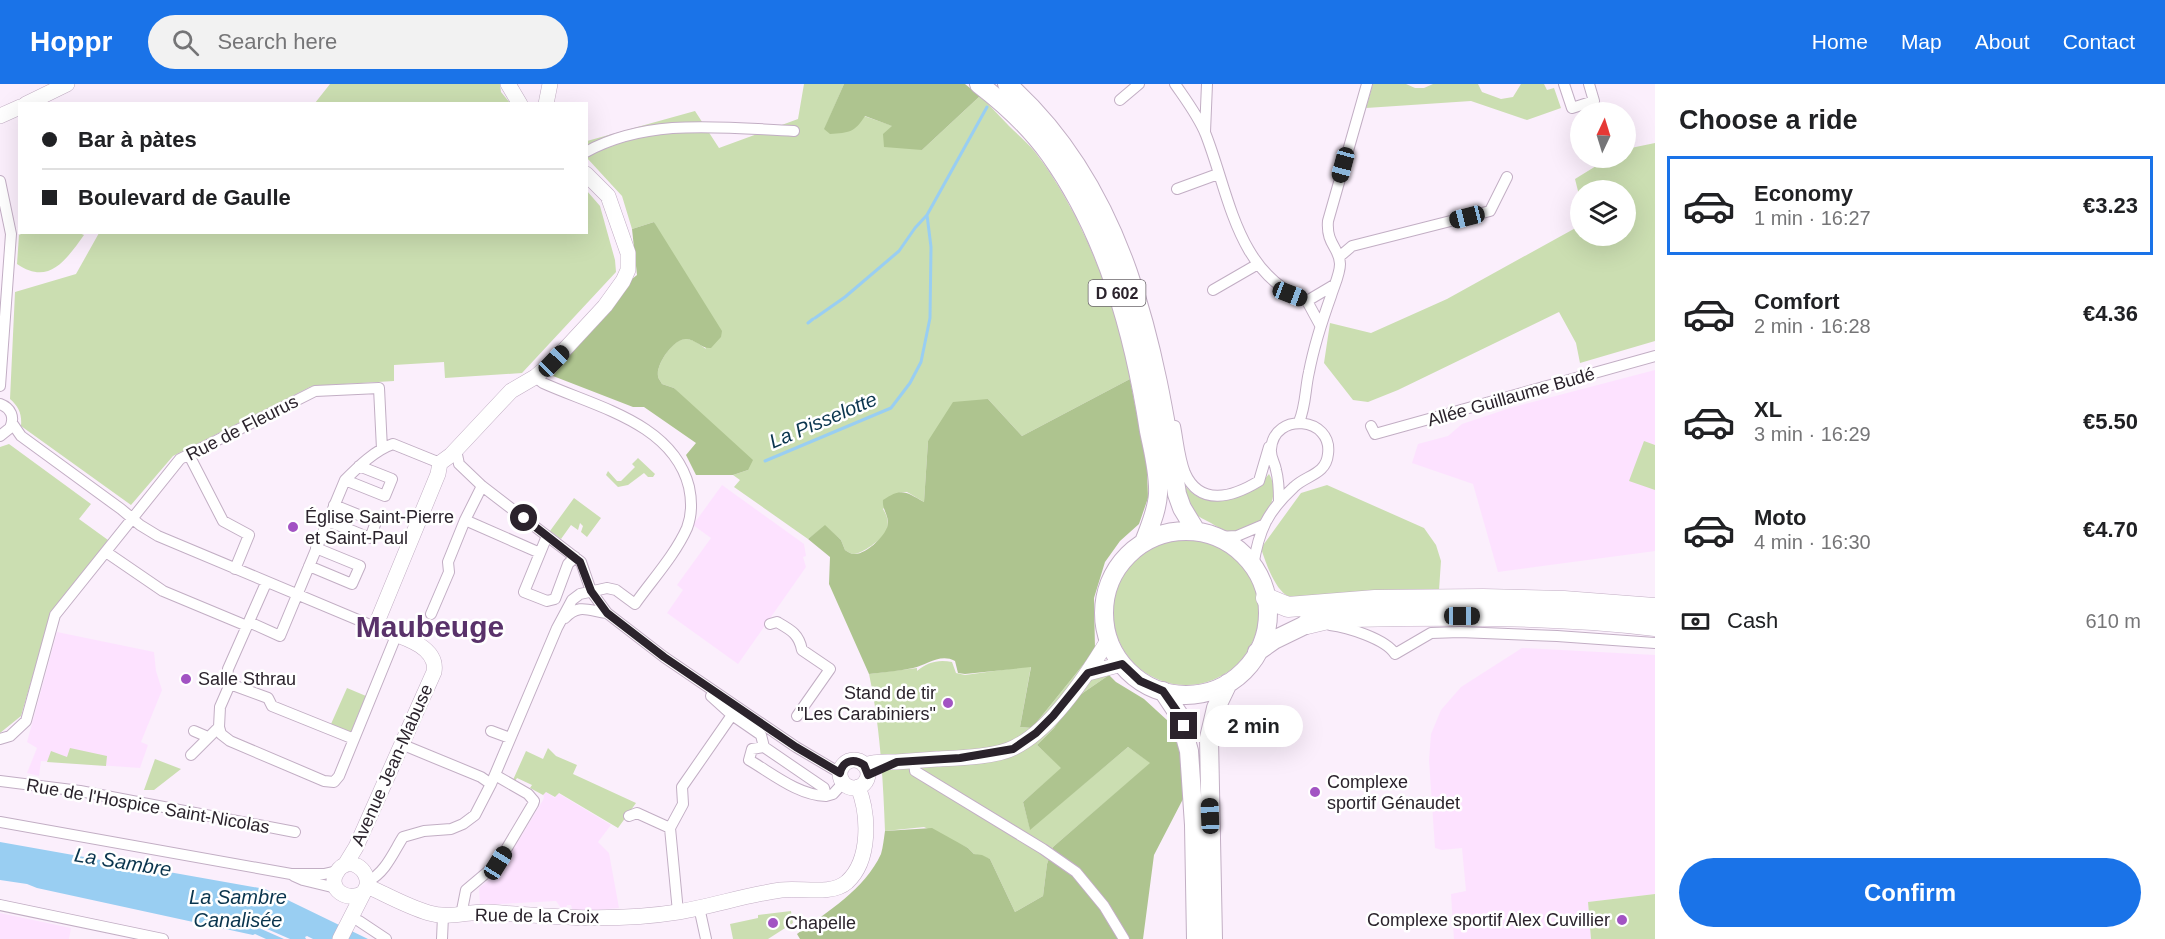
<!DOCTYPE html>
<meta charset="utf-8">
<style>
:root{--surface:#fff;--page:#f2f2f2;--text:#202124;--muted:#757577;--line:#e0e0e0;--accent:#1a73e8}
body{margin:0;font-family:Helvetica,sans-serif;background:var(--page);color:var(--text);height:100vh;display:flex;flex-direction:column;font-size:22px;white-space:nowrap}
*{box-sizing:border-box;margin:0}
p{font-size:20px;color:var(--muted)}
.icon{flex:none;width:33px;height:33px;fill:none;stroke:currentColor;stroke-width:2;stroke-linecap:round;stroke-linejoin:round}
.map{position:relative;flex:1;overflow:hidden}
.side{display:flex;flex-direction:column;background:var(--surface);width:510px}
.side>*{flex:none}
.guide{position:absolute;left:18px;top:18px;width:570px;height:132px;border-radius:0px;box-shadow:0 6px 24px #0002;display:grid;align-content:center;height:132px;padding:0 24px;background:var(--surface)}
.needle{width:39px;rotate:4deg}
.controls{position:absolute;left:1570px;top:18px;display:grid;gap:12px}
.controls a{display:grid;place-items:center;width:66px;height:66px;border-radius:50%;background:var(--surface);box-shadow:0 6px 24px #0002;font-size:30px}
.end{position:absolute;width:27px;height:27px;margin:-14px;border:8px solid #2b232c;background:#fff;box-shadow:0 0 0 3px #fff}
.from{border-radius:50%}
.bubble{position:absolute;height:42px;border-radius:21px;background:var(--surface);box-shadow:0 6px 24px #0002;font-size:20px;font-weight:700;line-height:42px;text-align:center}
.car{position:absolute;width:18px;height:36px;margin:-18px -9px;border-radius:8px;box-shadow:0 0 4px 2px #0007;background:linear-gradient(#222 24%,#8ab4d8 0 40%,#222 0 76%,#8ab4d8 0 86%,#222 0)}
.guide b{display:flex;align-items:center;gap:21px;height:57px;font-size:22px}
.guide b+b{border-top:2px solid var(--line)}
.guide i{width:15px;height:15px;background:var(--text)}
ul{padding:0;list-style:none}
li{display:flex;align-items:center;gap:18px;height:99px;margin:0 12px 9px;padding:0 12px;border:3px solid transparent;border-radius:0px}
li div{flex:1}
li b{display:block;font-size:22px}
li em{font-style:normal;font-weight:700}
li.current{border-color:var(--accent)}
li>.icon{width:54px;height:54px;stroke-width:1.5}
h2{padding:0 24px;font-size:27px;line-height:72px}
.pay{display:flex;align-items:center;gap:15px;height:66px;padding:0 24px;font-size:22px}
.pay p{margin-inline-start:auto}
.button{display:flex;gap:12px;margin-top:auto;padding:12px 24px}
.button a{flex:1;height:69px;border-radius:36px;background:var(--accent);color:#fff;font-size:24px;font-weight:700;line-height:69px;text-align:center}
header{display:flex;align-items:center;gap:36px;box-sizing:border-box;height:84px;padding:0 30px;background:var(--accent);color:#fff}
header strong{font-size:28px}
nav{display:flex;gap:33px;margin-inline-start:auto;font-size:21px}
.search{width:420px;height:54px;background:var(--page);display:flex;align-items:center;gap:15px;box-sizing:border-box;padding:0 21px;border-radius:33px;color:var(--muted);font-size:22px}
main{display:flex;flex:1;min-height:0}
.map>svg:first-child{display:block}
</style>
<header>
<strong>Hoppr</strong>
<div class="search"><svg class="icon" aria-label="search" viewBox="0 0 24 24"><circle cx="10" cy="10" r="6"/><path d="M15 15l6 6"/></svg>Search here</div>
<nav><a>Home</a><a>Map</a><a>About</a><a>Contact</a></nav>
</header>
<main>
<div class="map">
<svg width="1655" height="855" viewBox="0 0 1655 855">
<rect width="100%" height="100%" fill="#fbeffc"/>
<path fill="#fde2ff" d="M1655,286V467L1498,488L1473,400L1412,379L1418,360L1448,352L1462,340L1510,324Z
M722,401L804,460L806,472L803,473L806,483L738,580L667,529L683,506L677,501L711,454L693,441Z
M57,548L154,568L156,587L162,606L141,658L148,661L140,684L41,677L39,692L27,689L37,664L27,658Z
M1522,564L1655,571V810L1588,818L1591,855H1454L1451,810L1466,807L1462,764L1442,766L1435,764L1429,676L1431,650L1441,626L1461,603Z
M546,708L555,714L558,709L611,741L598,758L609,769L619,824L582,827L572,825L571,821H567L566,825L561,824L556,817L480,821L479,804L502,784L543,716L544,713L543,711Z
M0,829L71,844L69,855H0Z"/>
<path fill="#cbdeb1" d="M330,0H500L501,8L510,19H315Z
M804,0H844L825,44L864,32L893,42L922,66L980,12C990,21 999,32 1009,42C1017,50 1027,58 1035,68C1081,127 1118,221 1130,295L1022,352L988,315L928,357L924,418L907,408H900L883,425C887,431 890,440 886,448C882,455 862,470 854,470C851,470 848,468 845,466L841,456L825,442L808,455L734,403L740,396L733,391L748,386L674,304L662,300C661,297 658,295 658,292C656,280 673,256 684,255C693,254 699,260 706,265L654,138L632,145L622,112L587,74V57L695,27L719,64L798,35Z
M1373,0H1406L1415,4H1424L1433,0H1478L1482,8L1501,15L1513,13L1521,0H1544L1547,6L1554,4L1561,24L1527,36L1471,17L1366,24Z
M1655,59V257L1580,279L1576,259L1559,228L1398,306L1368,318L1353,316L1324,279L1330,239L1371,249L1447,215L1581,141V152H1626V106H1581V119L1575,95L1609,74H1626V65Z
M587,107L600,122L615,176L616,188L522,289L445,294L444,278L394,281V297L312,302L173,372L131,421L21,342C22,330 19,323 10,315L15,208L76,190L99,149L586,148Z
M79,149L84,151C66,176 49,202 17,180L19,151L23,149Z
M1644,357L1655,361V406L1629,397Z
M9,360L91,420L79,435L108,456L50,532L21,632L0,649V363Z
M638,374L655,390L653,393H648L644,389L628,401L618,403L606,391L608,387L617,397H621L635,383L632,380Z
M1269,390C1285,416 1256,455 1228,447C1222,446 1216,442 1211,439C1203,435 1194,431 1189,423C1184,416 1184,405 1182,397C1202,431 1248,416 1269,390Z
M1327,401L1424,444L1436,461L1441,477L1439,506L1308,514C1303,513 1294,514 1288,512C1275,506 1265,477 1261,464L1301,409Z
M574,414L601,434L587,453L581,448L583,442L580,439L578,446L571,441L561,455L550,447Z
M1113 528a73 73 0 1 1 146 0a73 73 0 1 1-146 0Z
M1095,566L1109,591L1074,615L1054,644L1037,661L1062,684L1023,718L1030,745L1128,663L1151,679L1053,763L1047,780L1043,812L1015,828L990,775L974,770L968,764L924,743L885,747C883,694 880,641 869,590L917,584V587C927,578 939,575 952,578L956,589L965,591L1031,582L1020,643L1032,644Z
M347,604L366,612L351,648L331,640Z
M70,664L107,672L106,682L47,678L51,667L67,673Z
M548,664L556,672L577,681L573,690L636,719L618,744L559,709L555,713L546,708L543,711L530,704L532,701L517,694L515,697L513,696L526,667L543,675Z
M155,675L181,685L154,706H144Z
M1655,810V855H1591L1588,818Z
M791,827L793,839L768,855H733L730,840L758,834V831Z"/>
<path fill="#aec48f" d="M844,0H965L980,12L922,66L884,63L883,50L892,42L865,32C855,48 849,49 830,50L824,45Z
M654,138L722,247L721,253L711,264C701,265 695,254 685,255C673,256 656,280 658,292C658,295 661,297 662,300L674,304L753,376L748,386L733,391H696L686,371L696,359L644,323H633L553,292L617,207L637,191L632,145Z
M1130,295L1147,384L1148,414L1139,440L1120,457L1105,478L1094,514L1095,566L1032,644L1020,643L1031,583L965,590L958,589L955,577C940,569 927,581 913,584C899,587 884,588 869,590L829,500L830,473L808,455L825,441L841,456L845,466C848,468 851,470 854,470C866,471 888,450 888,439C888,430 882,425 883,416C902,403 906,408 924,418L928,357L953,318L988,315L1022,352Z
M1109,591L1116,598L1144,615L1168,637L1183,663V715L1154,771L1143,855H800L797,850C827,828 865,805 881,770C883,763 884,754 885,747L932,744L968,764L974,770L982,771L990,775L1015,828L1043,812L1047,780L1053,763L1150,679L1128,663L1030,746L1023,718L1061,684L1037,661L1054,644L1074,615Z"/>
<path fill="#99cef2" d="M0,758L265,805L368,855H313L307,852L305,853L306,855H290L258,841L259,844L284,855H266L255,850L253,851L37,804L27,800L0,796Z"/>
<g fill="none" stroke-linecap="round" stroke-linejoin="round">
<path stroke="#99cef2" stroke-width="3" d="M815,234L845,213L899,167L915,144L927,131L987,23
M808,239L813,235
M765,377L891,324L910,299L921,278L930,234L931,163L927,131"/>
<defs>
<path id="street" d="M1175,0C1186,16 1199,33 1206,51C1230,113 1237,190 1307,217
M1564,0L1572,24L1594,17L1589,0
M1120,16L1139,0
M1205,48L1207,0
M586,68C649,33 725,44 794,47
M0,97L11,150L0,302
M1177,105L1218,90
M1339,173L1352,162L1490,127L1507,93
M1213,206L1258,180
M1320,241L1307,217L1334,201
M0,320C11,324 15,333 10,344L0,352
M1299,338C1306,321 1305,305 1309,288C1314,262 1322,237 1331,212C1334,202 1340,190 1340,180C1340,164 1326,161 1328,137L1367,0
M12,339L21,352L121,425L140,441L158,452L375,543
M1175,342C1178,357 1179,374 1185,389C1200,423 1233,413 1259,397L1269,363
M1371,342L1375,350L1655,272
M456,366L459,380L482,402L581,478L591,507L607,529L664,573L796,663L840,689
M189,371L223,437L249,451L235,485
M345,396L385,412L392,395L359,382
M465,436L540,469
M328,437L370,454L376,438L334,421
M547,452L524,508L547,517L555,515L568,480L575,473
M1217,453L1237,452L1263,441
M106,468L163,507L247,542
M309,482L352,500L360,482L316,464
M1253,482C1259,446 1267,428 1294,403C1306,391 1326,391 1328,370C1333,333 1274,327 1271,365C1270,373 1275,379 1276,386C1279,397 1279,407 1279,418
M431,530L449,488L448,478L465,436L482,402
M565,534C579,519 589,527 607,529
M249,538L280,552L345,396C358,383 375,366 393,360L435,377H441
M770,540L777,538C791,546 799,550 802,566L830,585L797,632
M1330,541C1347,543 1386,555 1395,570L1431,549L1460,548L1557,552L1655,559
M230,600L268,614L272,622L354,655
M711,612L732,631L761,651L764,663L824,704L826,712C798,711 773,690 749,676L752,665L764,663
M219,643L221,650L230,657L324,697L334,698L339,692L396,552
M194,647L208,653
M491,647L510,654
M0,655L10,652L26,637L55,531L180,375L315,307L379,304L382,365
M401,660L481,693L491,700
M191,671L219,643L220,623L230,600L227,594L228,585L266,499
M914,675L915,687L1043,765L1076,788L1104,822L1124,855
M0,697L80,707L295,748
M826,712L833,710L843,699
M629,732L637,729L670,744
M0,738L291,790H324L337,787
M670,744L683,720L682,703L732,631
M670,744L678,828
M294,792L303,796L336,804
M368,797C385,789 393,769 403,753L424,747L451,745L463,740L475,731L491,700L557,544L572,516L580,510L607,504L616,506L635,520C652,496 675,471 687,444C692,431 692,417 689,403C673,339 596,323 543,299L535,293
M0,821L163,855
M699,823L706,855
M461,831L466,806L498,779L533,720L534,717L528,710L495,691
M350,833L359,837L386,855
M442,855L443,832"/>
<path id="secondary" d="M508,0L520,20
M26,20L67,0
M546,20L550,0
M0,32L20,23
M1088,589L1122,580
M840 690a14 14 0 1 1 28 0a14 14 0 1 1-28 0Z
M864,681C876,677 884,678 896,678C910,677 924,676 937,675C958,674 997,673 1015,663C1052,645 1087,591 1108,556
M345,781L356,763L434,588C439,560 395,551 375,543L438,390L440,379L451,371L511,307L535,293L554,277L605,222L623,197L628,186V169L608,112L586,90
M367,802C387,811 408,823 429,829C450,835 468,827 488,828C551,833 615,838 678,828C713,822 746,811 781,806C800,803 831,812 847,798C871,776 869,730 858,703
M340,855L367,802C370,785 348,770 337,788C326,805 348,819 363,809"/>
<path id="primary" d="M979,0C1005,20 1030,43 1050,71C1107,151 1134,250 1149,347C1153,367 1159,389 1158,410C1157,427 1150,442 1144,458
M1007,0C1125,104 1155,261 1177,410L1182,424L1196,447
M1104 529a82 82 0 1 1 164 0a82 82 0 1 1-164 0Z
M1257,568L1274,556L1307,540
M1163,607L1179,631L1189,667L1194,741L1196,855
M1213,855L1209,654L1216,624L1228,599"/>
<path id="highway" d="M1266,514L1288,523L1375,516L1483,515L1564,517L1655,524
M1307,540L1328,535L1350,533C1451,531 1554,530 1655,542"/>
</defs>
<use href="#street" stroke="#c2aec4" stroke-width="12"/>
<use href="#secondary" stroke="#c2aec4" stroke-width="16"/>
<use href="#primary" stroke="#c2aec4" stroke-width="20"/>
<use href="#highway" stroke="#c2aec4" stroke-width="21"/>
<use href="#street" stroke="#fff" stroke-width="10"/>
<use href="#secondary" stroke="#fff" stroke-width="15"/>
<use href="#primary" stroke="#fff" stroke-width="18"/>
<use href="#highway" stroke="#fff" stroke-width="20"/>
</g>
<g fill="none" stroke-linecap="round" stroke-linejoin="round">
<path stroke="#2b232c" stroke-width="8" d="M524,434L580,478L591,507L607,529L664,573L796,663L840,689C843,676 854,674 864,681L868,691L897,678L960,674L1013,665L1036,649L1053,632L1088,589L1122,580L1140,597L1163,607L1179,630L1184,642"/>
</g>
<g fill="#a253c3" stroke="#fff" stroke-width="2">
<circle cx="293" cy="443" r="6"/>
<circle cx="186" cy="595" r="6"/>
<circle cx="948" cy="619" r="6"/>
<circle cx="1315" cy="708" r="6"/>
<circle cx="1622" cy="836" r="6"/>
<circle cx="773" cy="839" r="6"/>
</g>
<g text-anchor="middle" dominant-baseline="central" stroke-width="5" stroke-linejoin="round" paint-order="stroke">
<rect fill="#fff" stroke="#6b656b" stroke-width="1.5" x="1088.5" y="196" width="57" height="26" rx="4.5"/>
<g font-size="16" font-weight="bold" fill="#2b232c">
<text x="1117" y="209">D 602</text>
</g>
<g font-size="18" fill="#2b232c" stroke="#fff">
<text transform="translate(1511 313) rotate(-16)">Allée Guillaume Budé</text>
<text transform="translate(242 344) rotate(-27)">Rue de Fleurus</text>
<text transform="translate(392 681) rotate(-66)">Avenue Jean-Mabuse</text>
<text transform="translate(148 722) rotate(10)">Rue de l'Hospice Saint-Nicolas</text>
<text transform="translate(537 832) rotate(1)">Rue de la Croix</text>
</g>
<g font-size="18" fill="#2b232c" stroke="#fff" text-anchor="start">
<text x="305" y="433">Église Saint-Pierre<tspan x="305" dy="21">et Saint-Paul</tspan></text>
<text x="198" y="595">Salle Sthrau</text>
<text x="936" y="609" text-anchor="end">Stand de tir<tspan x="936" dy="21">"Les Carabiniers"</tspan></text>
<text x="1327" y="698">Complexe<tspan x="1327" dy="21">sportif Génaudet</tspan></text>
<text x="1610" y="836" text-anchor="end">Complexe sportif Alex Cuvillier</text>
<text x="785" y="839">Chapelle</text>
</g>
<g font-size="20" font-style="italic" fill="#0a354e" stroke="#fff">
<text transform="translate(823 336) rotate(-23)">La Pisselotte</text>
<text transform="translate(123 778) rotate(9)">La Sambre</text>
<text x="238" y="813">La Sambre<tspan x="238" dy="23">Canalisée</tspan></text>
</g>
<g font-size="30" font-weight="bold" fill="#59326a" stroke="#fff">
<text x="430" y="542">Maubeuge</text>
</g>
</g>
</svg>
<div class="controls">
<a><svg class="needle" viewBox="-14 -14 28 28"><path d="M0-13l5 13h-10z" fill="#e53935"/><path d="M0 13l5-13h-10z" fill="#757577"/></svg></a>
<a><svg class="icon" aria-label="layers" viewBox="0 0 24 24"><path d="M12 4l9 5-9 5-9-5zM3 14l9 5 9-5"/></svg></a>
</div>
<i class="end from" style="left:524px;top:434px"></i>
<i class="end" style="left:1184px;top:642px"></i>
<div class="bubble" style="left:1204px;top:621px;width:99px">2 min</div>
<i class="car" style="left:1343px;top:81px;rotate:195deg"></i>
<i class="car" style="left:1467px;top:133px;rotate:256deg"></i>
<i class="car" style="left:1290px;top:210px;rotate:111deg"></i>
<i class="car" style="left:554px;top:277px;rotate:44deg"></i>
<i class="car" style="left:1462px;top:532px;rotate:90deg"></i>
<i class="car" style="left:1210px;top:732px;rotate:358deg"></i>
<i class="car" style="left:498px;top:779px;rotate:32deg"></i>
<div class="guide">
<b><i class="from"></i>Bar à pàtes</b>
<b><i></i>Boulevard de Gaulle</b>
</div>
</div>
<section class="side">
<h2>Choose a ride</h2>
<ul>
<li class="current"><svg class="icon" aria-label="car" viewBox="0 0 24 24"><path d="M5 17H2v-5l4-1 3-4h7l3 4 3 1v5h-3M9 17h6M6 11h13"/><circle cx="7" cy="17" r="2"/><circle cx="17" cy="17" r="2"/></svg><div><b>Economy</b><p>1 min · 16:27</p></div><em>€3.23</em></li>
<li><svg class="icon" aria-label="car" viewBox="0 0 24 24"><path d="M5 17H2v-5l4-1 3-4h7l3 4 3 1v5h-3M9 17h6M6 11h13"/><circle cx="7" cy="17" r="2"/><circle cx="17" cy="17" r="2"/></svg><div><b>Comfort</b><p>2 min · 16:28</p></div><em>€4.36</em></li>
<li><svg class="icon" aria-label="car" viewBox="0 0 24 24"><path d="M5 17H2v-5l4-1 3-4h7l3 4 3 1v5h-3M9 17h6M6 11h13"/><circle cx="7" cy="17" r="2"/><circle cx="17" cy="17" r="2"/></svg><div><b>XL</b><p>3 min · 16:29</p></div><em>€5.50</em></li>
<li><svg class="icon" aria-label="car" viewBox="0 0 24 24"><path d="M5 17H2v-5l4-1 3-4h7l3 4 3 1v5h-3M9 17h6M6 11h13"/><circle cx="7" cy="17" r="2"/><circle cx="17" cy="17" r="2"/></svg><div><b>Moto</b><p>4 min · 16:30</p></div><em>€4.70</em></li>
</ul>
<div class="pay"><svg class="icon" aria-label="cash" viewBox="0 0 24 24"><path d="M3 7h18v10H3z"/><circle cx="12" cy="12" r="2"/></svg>Cash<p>610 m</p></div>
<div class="button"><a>Confirm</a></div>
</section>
</main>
